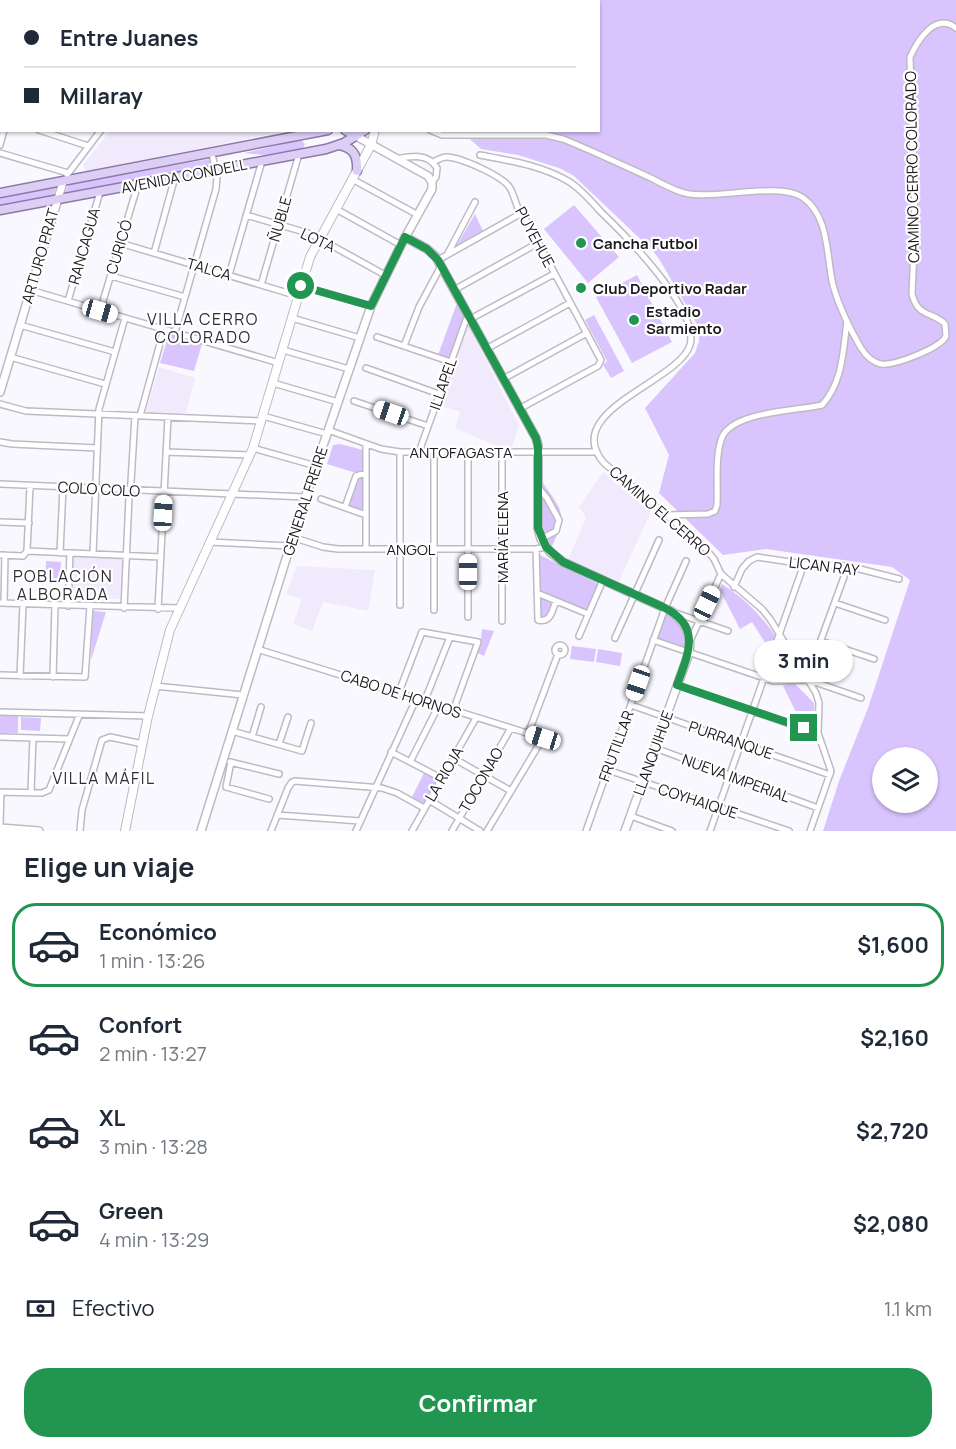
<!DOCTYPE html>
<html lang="es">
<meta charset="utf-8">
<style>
:root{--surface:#fff;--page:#f2f2f3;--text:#1f2937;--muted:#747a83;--line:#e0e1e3;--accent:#229650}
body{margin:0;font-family:Manrope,sans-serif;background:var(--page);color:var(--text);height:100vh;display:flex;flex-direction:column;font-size:22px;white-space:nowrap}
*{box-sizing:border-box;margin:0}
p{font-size:20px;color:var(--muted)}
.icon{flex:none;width:33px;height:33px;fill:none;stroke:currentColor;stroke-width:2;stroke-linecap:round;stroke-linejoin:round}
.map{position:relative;height:831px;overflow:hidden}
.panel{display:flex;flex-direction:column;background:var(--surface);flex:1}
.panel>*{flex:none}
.hud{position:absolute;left:0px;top:0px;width:600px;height:132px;box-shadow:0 2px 4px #0004;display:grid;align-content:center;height:132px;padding:0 24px;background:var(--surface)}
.controls{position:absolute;left:872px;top:747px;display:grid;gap:12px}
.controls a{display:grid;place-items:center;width:66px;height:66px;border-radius:50%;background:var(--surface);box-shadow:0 2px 4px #0004;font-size:30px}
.end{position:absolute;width:27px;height:27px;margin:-14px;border:8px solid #229650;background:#fff;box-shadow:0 0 0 3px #fff}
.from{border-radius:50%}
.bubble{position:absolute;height:42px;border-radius:21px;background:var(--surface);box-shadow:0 2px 4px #0004;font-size:20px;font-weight:700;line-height:42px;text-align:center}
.car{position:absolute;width:18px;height:36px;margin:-18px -9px;border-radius:8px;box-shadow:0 0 4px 2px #0007;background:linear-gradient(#fff 24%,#345 0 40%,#fff 0 76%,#345 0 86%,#fff 0)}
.hud b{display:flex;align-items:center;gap:21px;height:57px;font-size:22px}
.hud b+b{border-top:2px solid var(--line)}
.hud i{width:15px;height:15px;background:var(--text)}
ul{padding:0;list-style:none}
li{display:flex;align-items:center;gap:18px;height:84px;margin:0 12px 9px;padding:0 12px;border:3px solid transparent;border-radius:24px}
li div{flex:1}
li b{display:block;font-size:22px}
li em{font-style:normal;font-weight:700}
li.active{border-color:var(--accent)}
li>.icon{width:54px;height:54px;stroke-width:1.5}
h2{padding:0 24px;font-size:27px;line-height:72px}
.pay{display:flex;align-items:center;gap:15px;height:66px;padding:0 24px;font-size:22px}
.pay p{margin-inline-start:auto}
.button{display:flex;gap:12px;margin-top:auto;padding:12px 24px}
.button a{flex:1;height:69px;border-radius:24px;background:var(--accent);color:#fff;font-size:24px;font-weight:700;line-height:69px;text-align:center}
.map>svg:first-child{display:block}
</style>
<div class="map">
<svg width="956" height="831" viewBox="0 0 956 831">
<rect width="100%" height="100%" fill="#faf8ff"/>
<path fill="#f0eafc" d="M110,131V130L287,131L86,171L83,165Z
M467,323L519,425L512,447H499L455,428L460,412L439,405Z
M159,367L195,378L186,413L146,412Z
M603,472L651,512L619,581L568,560L586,517L579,507Z
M72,556L122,558L120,599L70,596Z
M297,566L375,570L368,611L323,602L312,631L293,624L302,599L286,594Z"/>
<path fill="#d9c4fd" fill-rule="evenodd" d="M591,0H956V831H823L839,781L868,708L910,580L892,567L766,549L723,555L659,493L669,455L645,408L695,353L699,341L698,326L661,262L653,251L574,176L559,168L518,155L481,149L461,131L598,130V2L590,1ZM882,758H927V802H882Z
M301,140L305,144L303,148L265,155L244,153Z
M210,159L211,166L64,195L69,184Z
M56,187L53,196L0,206V198Z
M574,205L619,257L588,283L544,229Z
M475,214L483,231L457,245Z
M637,275L672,342L632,363L596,297Z
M457,303L465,316L450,359L438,355Z
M594,315L624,371L611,378L603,365L607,361L585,320Z
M169,334L202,344L194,371L160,363Z
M340,444L363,450L364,511L345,504L356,473L327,464L333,445Z
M541,480C561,510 569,512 552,546L541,530Z
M540,555L598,584L587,611L555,598L545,618L540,617Z
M46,561L61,562L60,583L45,582Z
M722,584C745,599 761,615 776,637L771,652L752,622L740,629L720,590Z
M93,611L106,612L91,660Z
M666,612C679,620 690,632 685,649L656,639Z
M482,629L494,631L484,656L476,652L481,640Z
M572,646L596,649L594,662L570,659Z
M781,646L798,671L799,675L797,679H775L769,676L768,673L778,647Z
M598,649L622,653L620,666L596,662Z
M788,684H795L814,703C815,714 813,721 802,724L783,686Z
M0,715L18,716V733H0Z
M21,717L41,718L40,731L21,730Z
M424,773L438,779L425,804L412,797Z"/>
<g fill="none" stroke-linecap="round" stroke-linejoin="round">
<defs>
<path id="minor" d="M286,0L290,2
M385,0L386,2
M44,2V0
M202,2L203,0
M351,2L353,0
M0,9L2,10
M0,44L2,45
M0,118L2,119
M39,130L88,146
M430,130L442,135H546L563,139C593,151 622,165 651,178C663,184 676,192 689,194C719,199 779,182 802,197C830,216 826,256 833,285C839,307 850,329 861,348C866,356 872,362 881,364C894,366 941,348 946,336L945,324C932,311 918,318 912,294L915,225L910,57C918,40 935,12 956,28
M0,145L4,130
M0,153L68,173
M480,155C511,161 540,165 568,181C580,188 591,201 601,212C625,235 700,310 690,345C679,382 559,411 604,463L704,547L714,559L721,574L762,609L770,619L816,693L819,703L818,733L831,771L810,831
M396,159C412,156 428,153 437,168L436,177L432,182
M433,162C438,160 442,157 446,157C460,157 503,176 510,188C516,198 516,211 525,218L601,360L598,366L519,409
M67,175L101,130
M352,179L418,215
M336,209L401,245
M246,215L311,234L385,275
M120,243L298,296
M154,253L175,177
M448,253L475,202
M438,260L520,214
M229,275L262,161
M111,276L185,297
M261,285L299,154
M301,286L371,306
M30,290L279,363
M454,290L538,243
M68,301L100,192
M100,311L138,184
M292,318L360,338
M20,325L115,352
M175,332L216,189L217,176L212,154
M377,337L451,362
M404,346L419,307L441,266
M486,349L570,303
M283,350L349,369
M10,357L105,384
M366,368L439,394
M503,379L587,333
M273,383L338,402
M354,401L428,426
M0,404L26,411L262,421
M140,416L164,329
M263,416L327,434
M328,430L381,449L400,452H597
M0,442L12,444L97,448
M366,444V549
M253,448L316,466
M166,452L250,455
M400,452V605
M419,452L466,320L474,317L554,274
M434,452V610
M468,452V617
M502,452V621
M0,484L305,497
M538,487L547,498L559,520L556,531L541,539
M321,499L366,515
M345,507L356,476L366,473
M666,515L708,514L715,511L717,505C718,484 715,459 721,440C729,411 798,411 822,405C843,382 843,351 847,321
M0,522L29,523
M292,537L323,547L338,549H536L546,547
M210,542L290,546
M536,549L538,620C551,623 552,611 556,601
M27,551L30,486
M60,553L63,487
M93,554L99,409L125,318
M0,555L23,556L27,551L161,557
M734,587L742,569L749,561L757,557L804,564L848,566L899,579
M537,593L588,614
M0,603L178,608
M4,603L5,555
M835,603L885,620
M68,606L70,553
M124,608L129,497L131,482L135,416
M158,609L168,417
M673,612L728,631
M579,636L603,580
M615,638L659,540
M653,640L773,681L809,680L861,698
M690,641L721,574
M821,641L874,659
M555 650a5 5 0 1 1 10 0a5 5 0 1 1-10 0Z
M257,649L543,738L487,831
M0,675L85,677L90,607
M20,676L23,604
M53,677L55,605
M807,678L848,566
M677,685L799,727L808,728L818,725
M155,686L243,695
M399,692L422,632L478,642L453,711
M425,700L450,637
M631,705L830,775
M0,712L148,716
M232,731L302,751L311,723
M528,734L558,654
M0,737L69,739
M252,737L261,707
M279,744L288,717
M655,748L818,808
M391,752L441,778
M453,758L511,791
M230,762L279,774
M231,762L226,787L269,799
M410,762L439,705
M608,770L789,831
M0,792L42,793L49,790L79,716
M31,792L33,738
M429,800L480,831
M277,815L360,821
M631,816L672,831
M0,824L1,792
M80,831L82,810L102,740L110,737L143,744
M271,831L288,788L292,782L295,781L382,788L397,793L424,808
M356,831L417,697
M412,831L476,718
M452,831L511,728
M586,831L665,608L686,561
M710,831L804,564"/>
<path id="tertiary" d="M405,237L427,249L436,257L536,438L538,445V528L541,539L550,552L563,562L671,611C685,623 692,634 689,653L625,831
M0,392L63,182
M0,828L39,831
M201,831L306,495L371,306L401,245L432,189V182L428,176L356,136"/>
<path id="secondary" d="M125,831L148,716L170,630L253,448L310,257L371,145L375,130"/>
<path id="primary" d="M576,2L577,0
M345,130L356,136
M338,145C353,147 358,155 357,171
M0,193L328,130
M0,210L326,149L344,143L365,130"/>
</defs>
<use href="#minor" stroke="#bdbac4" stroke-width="8"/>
<use href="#tertiary" stroke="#bdbac4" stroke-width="10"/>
<use href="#secondary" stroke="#bdbac4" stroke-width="10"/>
<use href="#primary" stroke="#8b7aa6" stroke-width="11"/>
<use href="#minor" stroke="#fff" stroke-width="5"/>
<use href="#tertiary" stroke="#fff" stroke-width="7"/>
<use href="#secondary" stroke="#fff" stroke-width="8"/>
<use href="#primary" stroke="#ddcef6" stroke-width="8"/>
</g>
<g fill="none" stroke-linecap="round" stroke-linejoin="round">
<path stroke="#229650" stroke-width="8" d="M301,286L371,306L405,237L427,249L438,260L536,438L538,446V528L546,547L563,562L665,608C702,627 688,654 677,685L804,728"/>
</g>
<g fill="#229650" stroke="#fff" stroke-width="2">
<circle cx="581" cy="243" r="6"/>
<circle cx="581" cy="288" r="6"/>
<circle cx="634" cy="320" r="6"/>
</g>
<g text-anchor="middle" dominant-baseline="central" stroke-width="4.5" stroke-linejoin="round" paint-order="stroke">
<g font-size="15" fill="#1b191d" stroke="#fff">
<text transform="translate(912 167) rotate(-91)">CAMINO CERRO COLORADO</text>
<text transform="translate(184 176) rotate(-11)">AVENIDA CONDELL</text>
<text transform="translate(280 219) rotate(-74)">ÑUBLE</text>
<text transform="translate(535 237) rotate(62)">PUYEHUE</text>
<text transform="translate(318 240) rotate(25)">LOTA</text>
<text transform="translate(84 246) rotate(-74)">RANCAGUA</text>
<text transform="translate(119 247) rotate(-73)">CURICÓ</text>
<text transform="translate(40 256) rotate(-74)">ARTURO PRAT</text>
<text transform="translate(209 269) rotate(16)">TALCA</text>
<text transform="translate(443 384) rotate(-71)">ILLAPEL</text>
<text x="461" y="452">ANTOFAGASTA</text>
<text transform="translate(99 489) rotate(3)">COLO COLO</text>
<text transform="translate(305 501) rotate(-72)">GENERAL FREIRE</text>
<text transform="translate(660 511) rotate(41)">CAMINO EL CERRO</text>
<text transform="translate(502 537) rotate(-90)">MARÍA ELENA</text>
<text x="411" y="549">ANGOL</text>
<text transform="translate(824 566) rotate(7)">LICAN RAY</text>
<text transform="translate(401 694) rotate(18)">CABO DE HORNOS</text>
<text transform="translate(731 740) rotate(19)">PURRANQUE</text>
<text transform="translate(616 746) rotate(-70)">FRUTILLAR</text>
<text transform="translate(653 753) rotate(-70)">LLANQUIHUE</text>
<text transform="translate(444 774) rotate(-60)">LA RIOJA</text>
<text transform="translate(736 778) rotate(20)">NUEVA IMPERIAL</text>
<text transform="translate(481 780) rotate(-60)">TOCONAO</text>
<text transform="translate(698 801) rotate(18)">COYHAIQUE</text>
</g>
<g font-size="15" font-weight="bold" fill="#1b191d" stroke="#fff" text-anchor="start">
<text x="593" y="243">Cancha Futbol</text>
<text x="593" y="288">Club Deportivo Radar</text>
<text x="646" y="311">Estadio<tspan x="646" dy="17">Sarmiento</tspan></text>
</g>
<g font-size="16" letter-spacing="1.5" fill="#2f2c34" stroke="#fff">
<text x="203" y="319">VILLA CERRO<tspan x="203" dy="18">COLORADO</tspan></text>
<text x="63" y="576">POBLACIÓN<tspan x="63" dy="18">ALBORADA</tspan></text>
<text x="104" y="778">VILLA MÁFIL</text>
</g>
</g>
</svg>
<div class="controls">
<a><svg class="icon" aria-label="layers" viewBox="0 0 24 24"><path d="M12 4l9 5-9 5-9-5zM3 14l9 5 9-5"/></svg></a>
</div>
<i class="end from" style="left:301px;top:286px"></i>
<i class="end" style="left:804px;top:728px"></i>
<div class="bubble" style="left:754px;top:640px;width:99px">3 min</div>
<i class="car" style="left:100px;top:311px;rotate:106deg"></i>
<i class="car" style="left:391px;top:413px;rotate:289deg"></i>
<i class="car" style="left:163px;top:513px;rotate:3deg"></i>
<i class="car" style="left:468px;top:572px;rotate:0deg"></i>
<i class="car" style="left:707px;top:603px;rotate:25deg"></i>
<i class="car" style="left:638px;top:683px;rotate:199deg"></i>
<i class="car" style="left:543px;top:738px;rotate:287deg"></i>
<div class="hud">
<b><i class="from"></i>Entre Juanes</b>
<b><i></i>Millaray</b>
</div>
</div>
<section class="panel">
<h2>Elige un viaje</h2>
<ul>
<li class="active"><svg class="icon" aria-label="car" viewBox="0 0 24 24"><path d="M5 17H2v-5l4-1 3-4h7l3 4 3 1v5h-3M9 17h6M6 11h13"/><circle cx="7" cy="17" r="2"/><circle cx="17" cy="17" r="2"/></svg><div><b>Económico</b><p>1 min · 13:26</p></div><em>$1,600</em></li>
<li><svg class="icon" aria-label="car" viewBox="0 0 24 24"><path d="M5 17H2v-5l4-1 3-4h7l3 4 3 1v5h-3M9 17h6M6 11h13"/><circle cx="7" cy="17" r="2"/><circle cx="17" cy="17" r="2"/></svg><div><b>Confort</b><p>2 min · 13:27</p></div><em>$2,160</em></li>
<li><svg class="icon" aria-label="car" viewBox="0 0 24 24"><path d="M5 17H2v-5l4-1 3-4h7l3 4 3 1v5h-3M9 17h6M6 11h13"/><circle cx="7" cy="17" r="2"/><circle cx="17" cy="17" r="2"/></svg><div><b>XL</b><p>3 min · 13:28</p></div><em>$2,720</em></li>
<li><svg class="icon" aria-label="car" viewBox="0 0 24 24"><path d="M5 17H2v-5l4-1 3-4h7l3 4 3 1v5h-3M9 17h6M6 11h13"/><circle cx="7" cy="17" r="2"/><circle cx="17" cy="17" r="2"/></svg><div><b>Green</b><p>4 min · 13:29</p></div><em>$2,080</em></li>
</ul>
<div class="pay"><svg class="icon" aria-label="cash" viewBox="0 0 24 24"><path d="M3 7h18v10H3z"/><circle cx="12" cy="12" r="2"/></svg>Efectivo<p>1.1 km</p></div>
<div class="button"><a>Confirmar</a></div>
</section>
